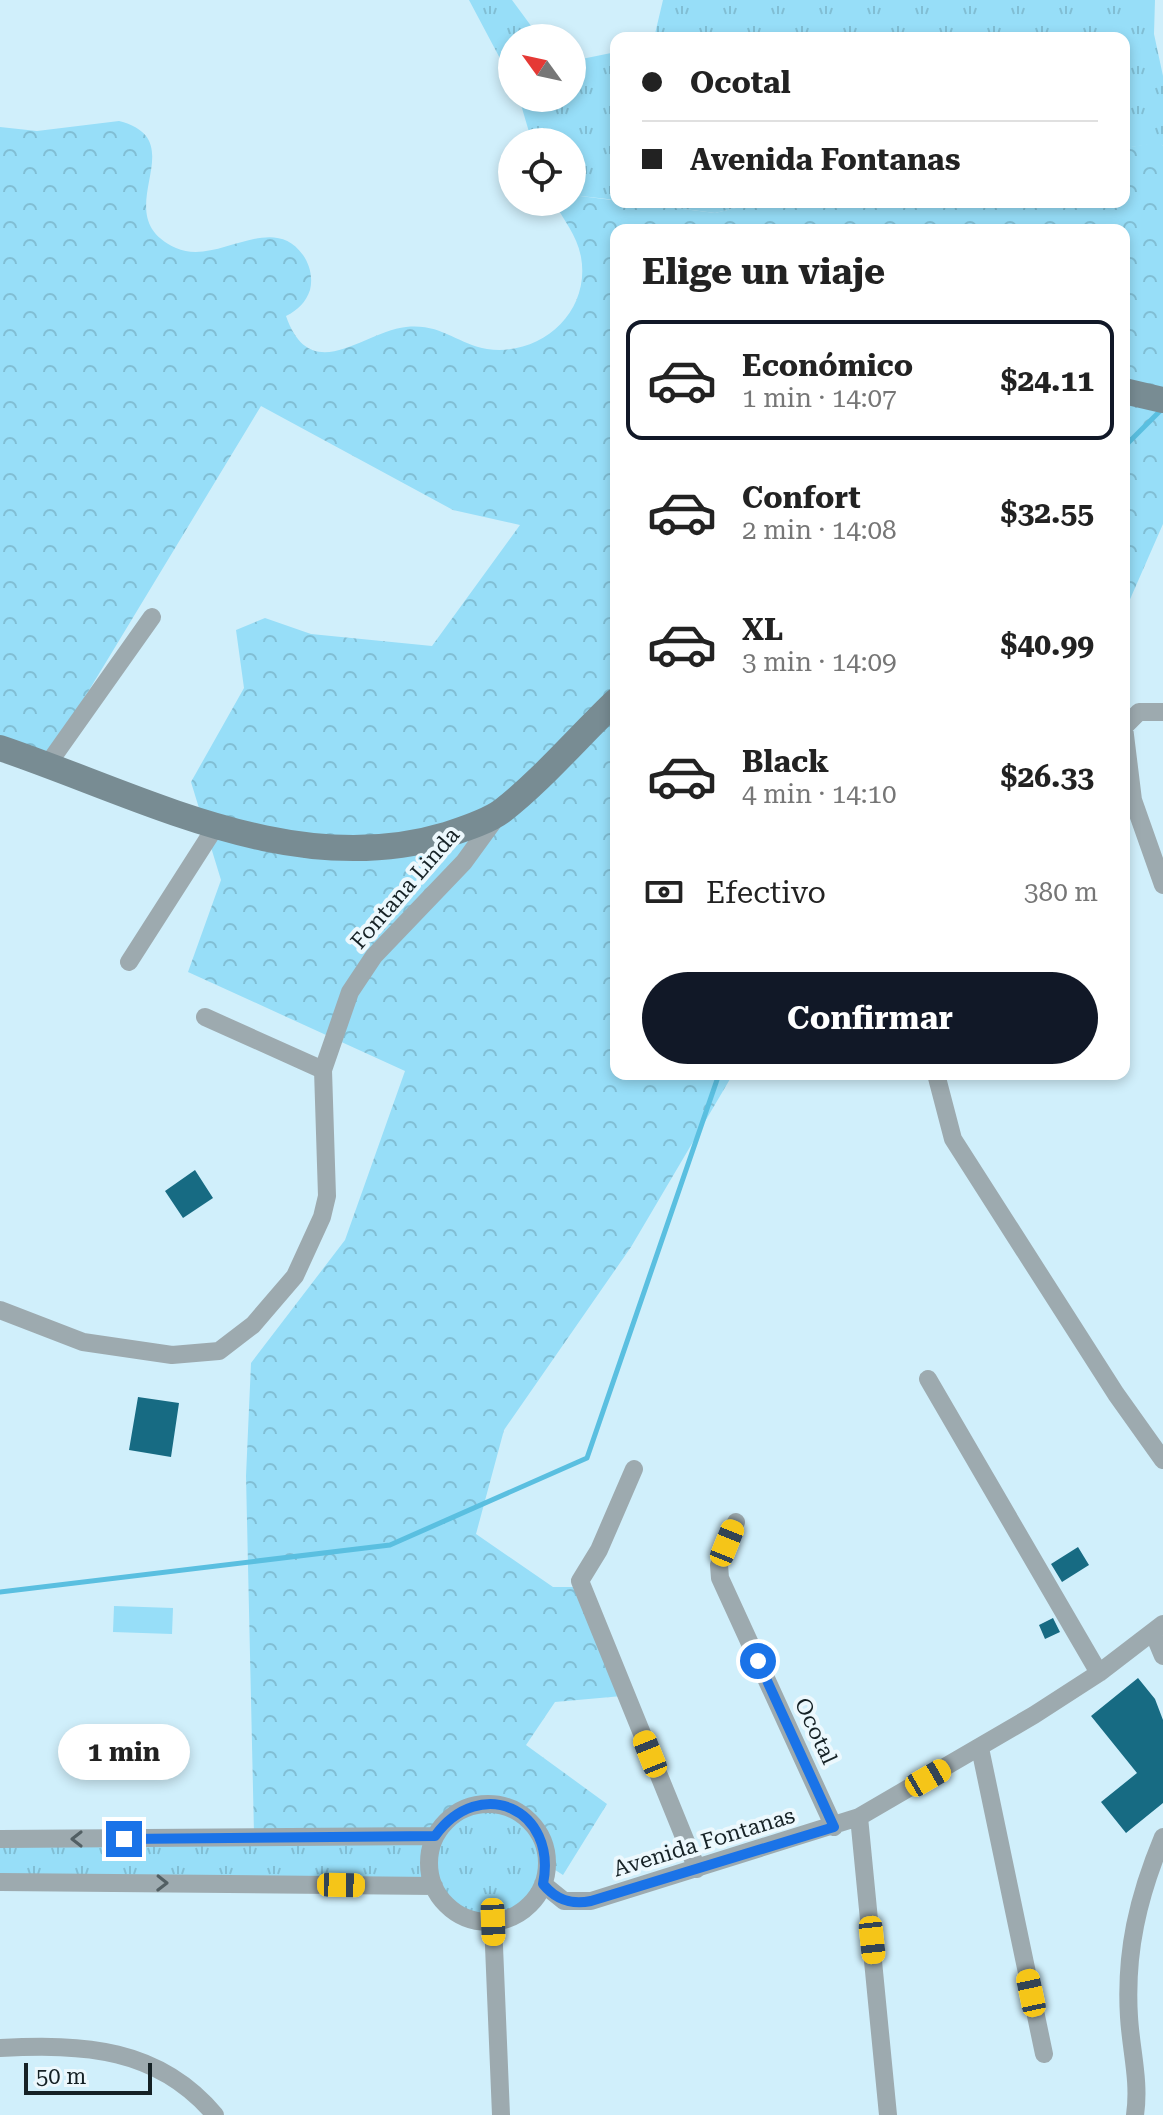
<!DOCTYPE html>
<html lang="es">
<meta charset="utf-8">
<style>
:root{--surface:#fff;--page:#f2f2f2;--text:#222;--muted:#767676;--line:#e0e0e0;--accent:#111827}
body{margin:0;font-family:"Roboto Serif",serif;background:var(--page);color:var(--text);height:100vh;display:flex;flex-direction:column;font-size:30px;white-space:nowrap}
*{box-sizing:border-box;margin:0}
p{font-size:26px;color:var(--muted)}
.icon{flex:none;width:44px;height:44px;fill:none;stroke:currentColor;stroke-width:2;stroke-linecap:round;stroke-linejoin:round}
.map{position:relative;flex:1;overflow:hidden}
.sheet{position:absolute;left:610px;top:224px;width:520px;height:856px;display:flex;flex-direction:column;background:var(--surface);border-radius:16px;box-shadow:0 4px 12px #0003}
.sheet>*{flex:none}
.banner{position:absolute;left:610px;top:32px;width:520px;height:176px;border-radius:16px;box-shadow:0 4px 12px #0003;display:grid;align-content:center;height:176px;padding:0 32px;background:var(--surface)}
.needle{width:52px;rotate:303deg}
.tools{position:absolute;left:498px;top:24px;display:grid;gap:16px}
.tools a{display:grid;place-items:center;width:88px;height:88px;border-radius:50%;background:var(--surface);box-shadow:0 4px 12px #0003;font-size:40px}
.scale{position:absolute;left:24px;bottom:20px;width:128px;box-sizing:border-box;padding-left:8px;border:4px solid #152125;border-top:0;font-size:22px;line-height:28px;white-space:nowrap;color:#152125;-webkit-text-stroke:6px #ecf8fd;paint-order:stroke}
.end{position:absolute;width:36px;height:36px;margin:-18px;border:10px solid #1a73e8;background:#fff;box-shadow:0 0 0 4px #fff}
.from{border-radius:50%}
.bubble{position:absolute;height:56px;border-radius:28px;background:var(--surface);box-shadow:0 4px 12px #0003;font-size:26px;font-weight:700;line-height:56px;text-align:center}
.car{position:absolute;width:24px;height:48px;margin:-24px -12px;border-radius:10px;box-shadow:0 0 6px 2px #0007;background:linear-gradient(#f5c518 24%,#345 0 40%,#f5c518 0 76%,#345 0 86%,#f5c518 0)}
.banner b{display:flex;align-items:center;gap:28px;height:76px;font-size:30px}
.banner b+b{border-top:2px solid var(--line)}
.banner i{width:20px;height:20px;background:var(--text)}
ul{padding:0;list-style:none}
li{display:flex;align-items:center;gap:24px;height:120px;margin:0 16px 12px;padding:0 16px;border:4px solid transparent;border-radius:16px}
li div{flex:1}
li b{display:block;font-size:30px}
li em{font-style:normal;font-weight:700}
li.current{border-color:var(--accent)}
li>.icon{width:72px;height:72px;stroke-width:1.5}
h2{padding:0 32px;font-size:36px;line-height:96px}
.pay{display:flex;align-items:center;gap:20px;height:88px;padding:0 32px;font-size:30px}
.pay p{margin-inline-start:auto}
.primary-button{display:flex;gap:16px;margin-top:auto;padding:16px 32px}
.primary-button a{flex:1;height:92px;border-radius:48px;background:var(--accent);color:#fff;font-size:32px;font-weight:700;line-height:92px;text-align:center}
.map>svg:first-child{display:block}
</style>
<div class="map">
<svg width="1163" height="2115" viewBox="0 0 1163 2115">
<defs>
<pattern id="grass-tufts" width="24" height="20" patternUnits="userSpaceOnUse" patternTransform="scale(2)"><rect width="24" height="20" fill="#97def8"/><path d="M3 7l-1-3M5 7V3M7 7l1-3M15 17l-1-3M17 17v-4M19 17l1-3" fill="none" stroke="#81bed4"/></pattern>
<pattern id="forest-crowns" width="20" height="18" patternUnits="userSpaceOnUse" patternTransform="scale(2)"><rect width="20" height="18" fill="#97def8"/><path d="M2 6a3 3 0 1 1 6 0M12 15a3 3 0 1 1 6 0" fill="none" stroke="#81bed4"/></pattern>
</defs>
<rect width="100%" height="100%" fill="#d0effb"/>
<path fill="url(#grass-tufts)" d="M469,0H512L540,38H512V81Z
M663,0H1155L1154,34L1163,76V146L1160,143L1124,148V38H654Z
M616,52V200L572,195V142H532L519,98H572V61Z
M630,202H761L715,213Z
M482,1806C614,1816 505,1996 434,1882L0,1880V1847L434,1839C449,1823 460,1812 482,1806Z"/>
<path fill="url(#forest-crowns)" d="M119,121C197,141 103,215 176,248C217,267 271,210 303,255C310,265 313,278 310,290C306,302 298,310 286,316C311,388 364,331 406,327C441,323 457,344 487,349C541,357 591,312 581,257C577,235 564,221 554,202H572V195L715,213L761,202H902L913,206L923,202H1124V148L1160,142L1163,146V524L1124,613V230H616V1074H733L631,1247L504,1430L476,1534L553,1587H576L622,1696L555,1702L526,1745L607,1804L563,1875L549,1866C538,1800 477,1784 435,1835L254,1834L246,1476L251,1363L345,1240L405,1071L188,972L221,880L191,782L244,688L236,630L265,618L311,634L432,646L520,525L453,510L261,406L48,758L0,742V127L37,131Z"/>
<path fill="#97def8" d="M114,1606L173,1608L172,1634L113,1632Z"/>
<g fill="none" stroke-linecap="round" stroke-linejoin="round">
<path stroke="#5abfe0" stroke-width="5" d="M1124,447L1162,409
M0,1592L390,1545L587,1458L719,1074"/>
</g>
<path fill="#176b83" d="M195,1170L213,1198L183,1218L165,1191Z
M138,1397L179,1403L171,1457L129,1450Z
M1078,1547L1089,1565L1062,1582L1051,1564Z
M1053,1618L1060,1632L1045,1639L1039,1625Z
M1138,1678L1155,1699L1163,1720V1803L1126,1833L1101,1802L1137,1773L1091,1716Z"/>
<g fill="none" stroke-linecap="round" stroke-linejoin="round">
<path stroke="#9daaaf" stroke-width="18" d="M1163,712H1139L1124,727L1133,800L1163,885
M48,764L152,617
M129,962L216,826
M205,1017L323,1070
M936,1074L953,1139L1116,1394L1163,1460
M0,1310L83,1342L172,1355L219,1351L253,1325L295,1276L322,1217L327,1196L323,1070L350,992L374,956L464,862L496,818
M928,1379L1099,1673
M634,1469L599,1550L580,1581L697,1869
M736,1522L719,1565L720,1578L834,1827
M1153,1632L1163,1656
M980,1748L1044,2054
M429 1863a59 59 0 1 1 118 0a59 59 0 1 1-118 0Z
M859,1817L888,2115
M0,1839L435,1836
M0,1882L434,1886
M543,1884L564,1901H591L859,1817L1034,1715L1099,1673L1163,1624
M493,1922L501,2115
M0,2048C83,2044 158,2047 215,2115
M1135,2115C1140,2081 1131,2051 1129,2017C1125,1952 1138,1897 1163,1837"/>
<path stroke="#788c93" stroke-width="26" d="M1124,391L1163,400
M0,748C142,796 293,881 446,835C464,829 487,822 502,811C543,779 579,736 616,701"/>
</g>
<defs><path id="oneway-chevron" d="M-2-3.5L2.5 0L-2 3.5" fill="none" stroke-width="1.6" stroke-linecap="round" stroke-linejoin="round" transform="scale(2)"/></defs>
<g stroke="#525f63">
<use href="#oneway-chevron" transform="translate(77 1839) rotate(180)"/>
<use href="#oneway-chevron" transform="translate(162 1883) rotate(1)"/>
</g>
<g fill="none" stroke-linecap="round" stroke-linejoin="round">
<path stroke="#1a73e8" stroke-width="10" d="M124,1839L435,1836C480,1774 558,1809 543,1884C556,1900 571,1905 591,1901L834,1827L758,1661"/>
</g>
<g text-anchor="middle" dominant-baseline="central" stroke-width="8" stroke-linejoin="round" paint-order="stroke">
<g font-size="22" fill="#152125" stroke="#ecf8fd">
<text transform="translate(405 888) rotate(-49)">Fontana Linda</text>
<text transform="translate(816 1731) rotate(65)">Ocotal</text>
<text transform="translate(704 1842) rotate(-17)">Avenida Fontanas</text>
</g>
</g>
</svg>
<div class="tools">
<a><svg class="needle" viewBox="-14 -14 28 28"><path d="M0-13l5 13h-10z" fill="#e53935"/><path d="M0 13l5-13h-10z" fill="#767676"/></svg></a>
<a><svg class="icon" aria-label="locate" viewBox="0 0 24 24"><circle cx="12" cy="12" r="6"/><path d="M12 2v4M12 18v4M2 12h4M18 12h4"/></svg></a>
</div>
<div class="scale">50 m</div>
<i class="end from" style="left:758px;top:1661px"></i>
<i class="end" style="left:124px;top:1839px"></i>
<div class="bubble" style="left:58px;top:1724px;width:132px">1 min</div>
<i class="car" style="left:727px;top:1543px;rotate:22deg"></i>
<i class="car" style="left:650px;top:1754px;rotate:338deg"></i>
<i class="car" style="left:928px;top:1778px;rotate:60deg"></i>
<i class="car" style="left:341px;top:1885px;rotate:91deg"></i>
<i class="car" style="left:493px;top:1922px;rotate:178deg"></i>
<i class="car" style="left:872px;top:1940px;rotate:174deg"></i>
<i class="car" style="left:1031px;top:1993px;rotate:348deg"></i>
<div class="banner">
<b><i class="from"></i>Ocotal</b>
<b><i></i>Avenida Fontanas</b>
</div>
<section class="sheet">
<h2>Elige un viaje</h2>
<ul>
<li class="current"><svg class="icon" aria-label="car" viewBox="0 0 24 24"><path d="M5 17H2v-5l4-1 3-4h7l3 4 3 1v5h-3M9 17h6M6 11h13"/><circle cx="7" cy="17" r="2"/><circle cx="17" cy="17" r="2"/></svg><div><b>Económico</b><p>1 min · 14:07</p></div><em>$24.11</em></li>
<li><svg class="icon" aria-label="car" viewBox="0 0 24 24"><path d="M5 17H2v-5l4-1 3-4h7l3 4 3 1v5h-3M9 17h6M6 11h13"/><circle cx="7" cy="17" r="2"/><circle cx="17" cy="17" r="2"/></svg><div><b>Confort</b><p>2 min · 14:08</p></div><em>$32.55</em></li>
<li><svg class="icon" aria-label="car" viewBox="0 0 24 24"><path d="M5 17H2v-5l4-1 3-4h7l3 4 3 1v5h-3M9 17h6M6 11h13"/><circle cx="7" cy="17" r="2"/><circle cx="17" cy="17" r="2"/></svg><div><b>XL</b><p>3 min · 14:09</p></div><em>$40.99</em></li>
<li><svg class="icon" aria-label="car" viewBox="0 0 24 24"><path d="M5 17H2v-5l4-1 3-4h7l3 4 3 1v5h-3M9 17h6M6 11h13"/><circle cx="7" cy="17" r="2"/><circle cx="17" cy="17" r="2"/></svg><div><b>Black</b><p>4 min · 14:10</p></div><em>$26.33</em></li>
</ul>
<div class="pay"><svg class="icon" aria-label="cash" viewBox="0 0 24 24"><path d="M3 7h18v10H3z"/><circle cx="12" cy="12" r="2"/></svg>Efectivo<p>380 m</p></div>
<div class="primary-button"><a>Confirmar</a></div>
</section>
</div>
